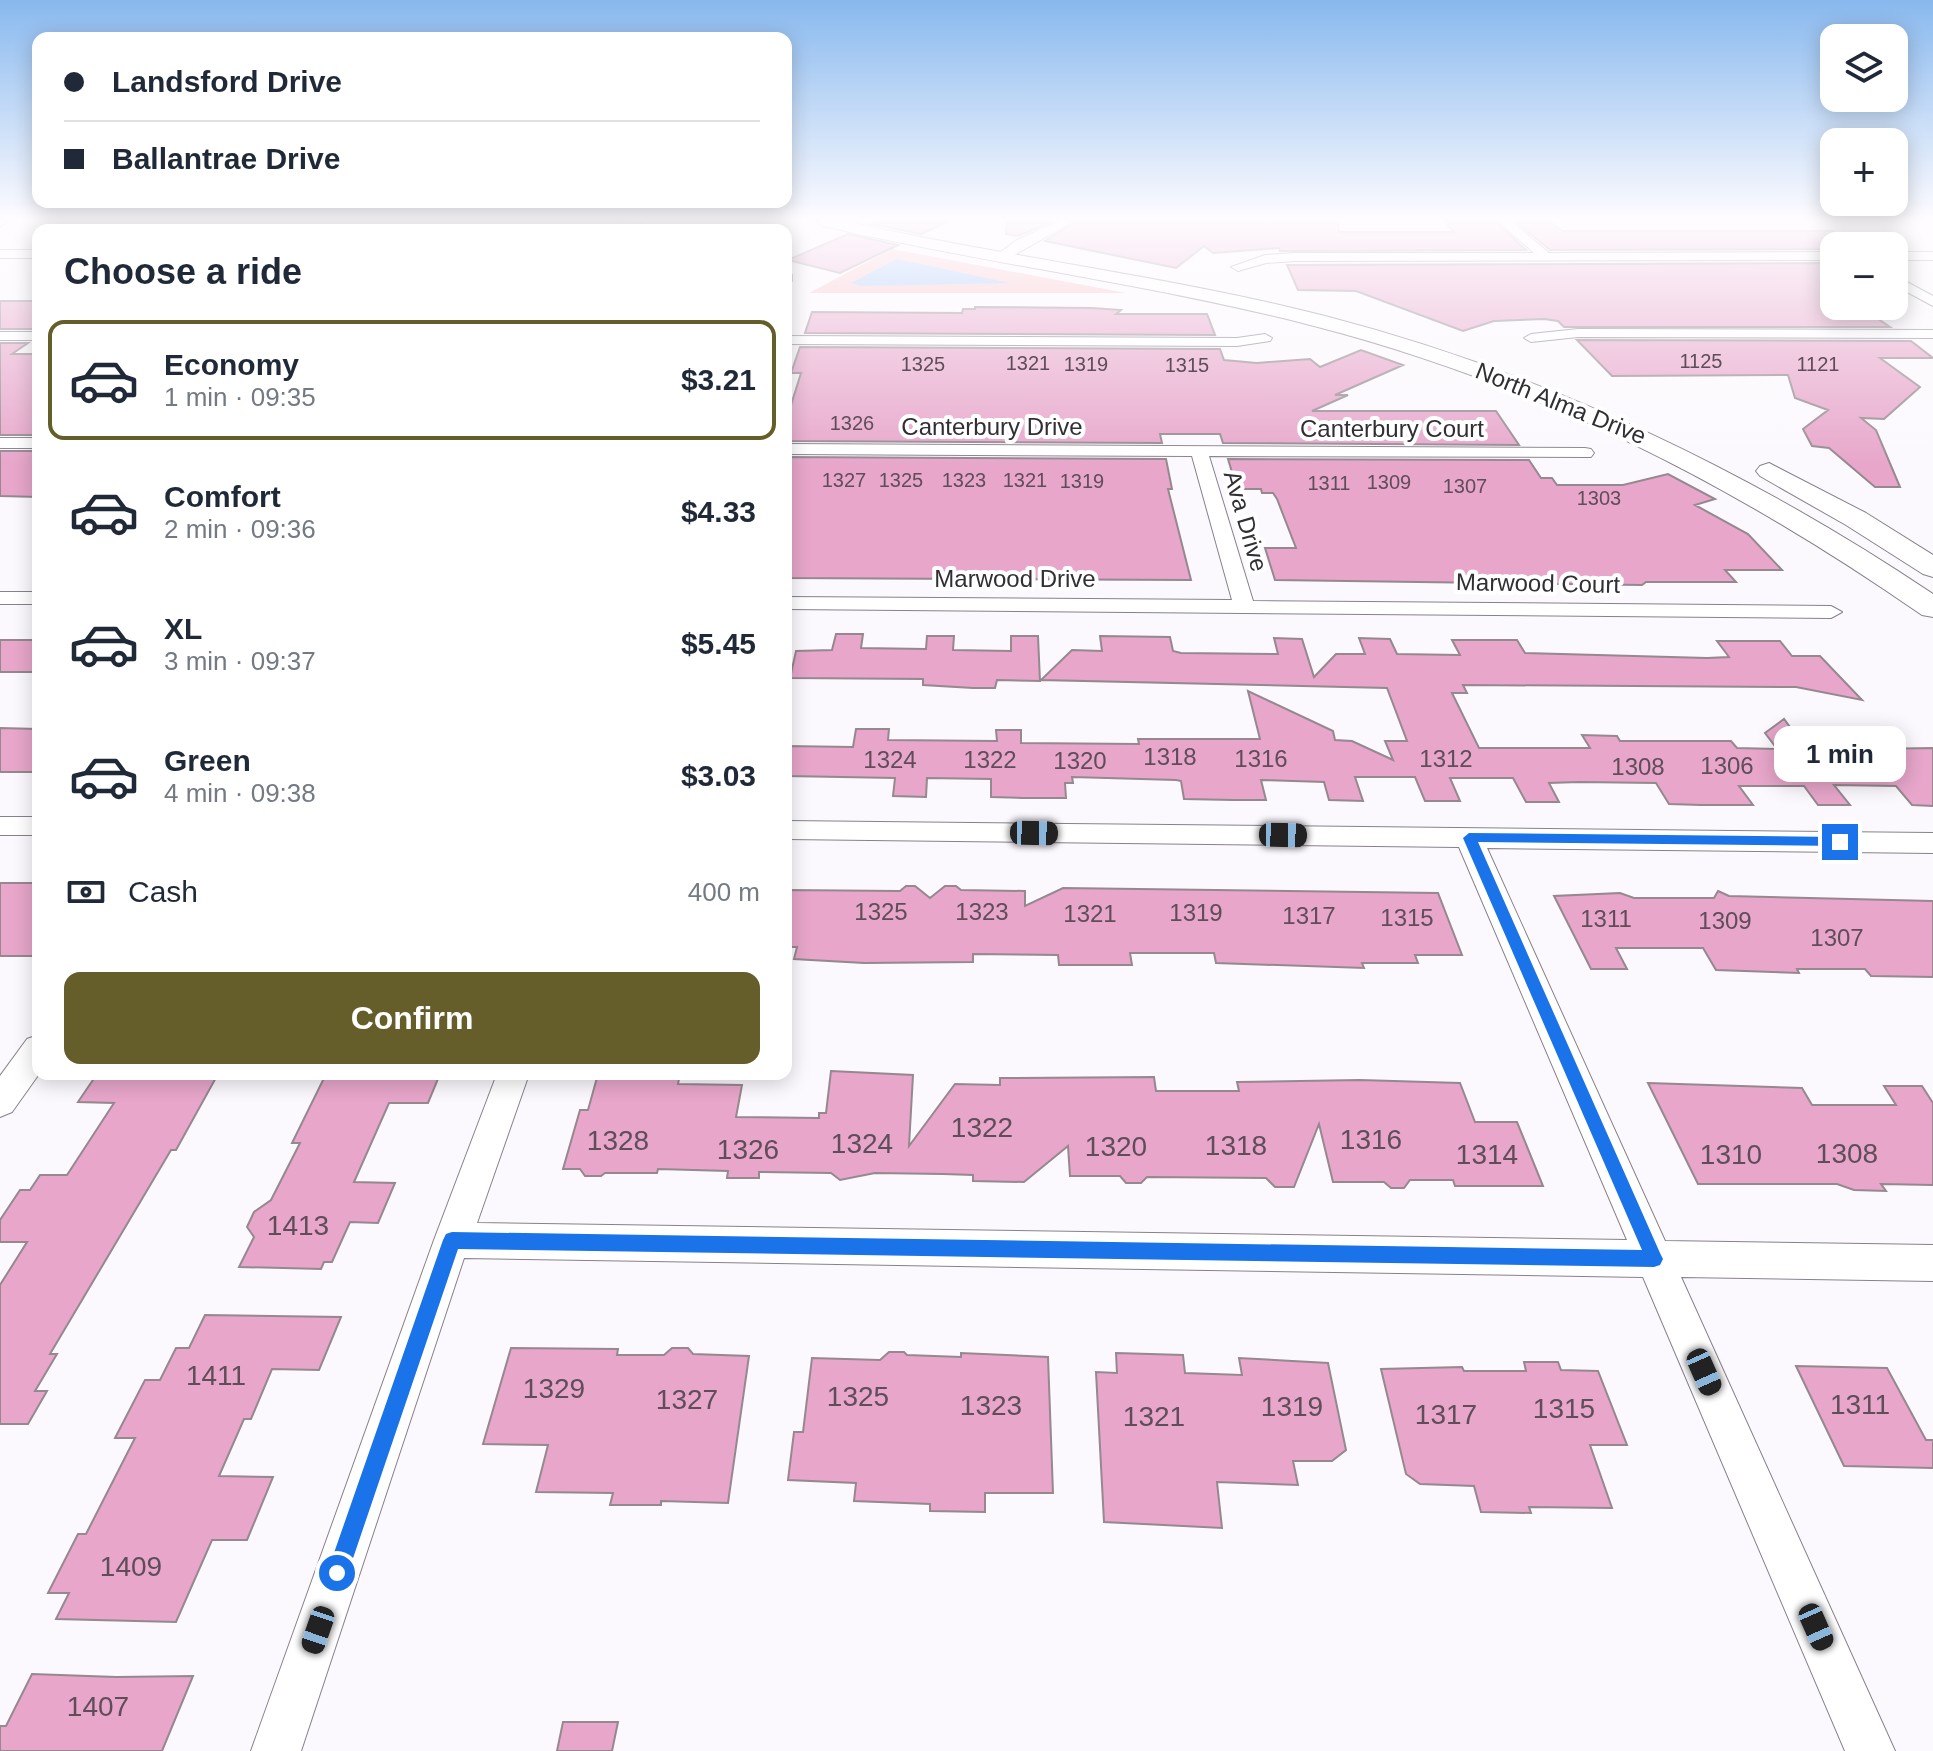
<!DOCTYPE html>
<meta charset="utf-8">
<style>
:root{--surface:#fff;--page:#f6f6f7;--text:#1f2937;--muted:#747a83;--line:#e0e1e3;--accent:#655e2a}
body{margin:0;font-family:Arial,sans-serif;background:var(--page);color:var(--text);height:100vh;display:flex;flex-direction:column;font-size:30px;white-space:nowrap}
*{box-sizing:border-box;margin:0}
p{font-size:26px;color:var(--muted)}
.icon{flex:none;width:44px;height:44px;fill:none;stroke:currentColor;stroke-width:2;stroke-linecap:round;stroke-linejoin:round}
.map{position:relative;flex:1;overflow:hidden}
.side{position:absolute;left:32px;top:224px;width:760px;height:856px;display:flex;flex-direction:column;background:var(--surface);border-radius:16px;box-shadow:0 4px 20px #0003}
.side>*{flex:none}
.guide{position:absolute;left:32px;top:32px;width:760px;height:176px;border-radius:16px;box-shadow:0 4px 20px #0003;display:grid;align-content:center;height:176px;padding:0 32px;background:var(--surface)}
.controls{position:absolute;left:1820px;top:24px;display:grid;gap:16px}
.controls a{display:grid;place-items:center;width:88px;height:88px;border-radius:16px;background:var(--surface);box-shadow:0 4px 20px #0003;font-size:40px}
.end{position:absolute;width:36px;height:36px;margin:-18px;border:10px solid #1a73e8;background:#fff;box-shadow:0 0 0 4px #fff}
.from{border-radius:50%}
.bubble{position:absolute;height:56px;border-radius:16px;background:var(--surface);box-shadow:0 4px 20px #0003;font-size:26px;font-weight:700;line-height:56px;text-align:center}
.car{position:absolute;width:24px;height:48px;margin:-24px -12px;border-radius:10px;box-shadow:0 0 6px 2px #0007;background:linear-gradient(#222 24%,#8ab4d8 0 40%,#222 0 76%,#8ab4d8 0 86%,#222 0)}
.guide b{display:flex;align-items:center;gap:28px;height:76px;font-size:30px}
.guide b+b{border-top:2px solid var(--line)}
.guide i{width:20px;height:20px;background:var(--text)}
ul{padding:0;list-style:none}
li{display:flex;align-items:center;gap:24px;height:120px;margin:0 16px 12px;padding:0 16px;border:4px solid transparent;border-radius:16px}
li div{flex:1}
li b{display:block;font-size:30px}
li em{font-style:normal;font-weight:700}
li.current{border-color:var(--accent)}
li>.icon{width:72px;height:72px;stroke-width:1.5}
h2{padding:0 32px;font-size:36px;line-height:96px}
.pay{display:flex;align-items:center;gap:20px;height:88px;padding:0 32px;font-size:30px}
.pay p{margin-inline-start:auto}
.primary-button{display:flex;gap:16px;margin-top:auto;padding:16px 32px}
.primary-button a{flex:1;height:92px;border-radius:16px;background:var(--accent);color:#fff;font-size:32px;font-weight:700;line-height:92px;text-align:center}
.map>svg:first-child{display:block}
</style>
<div class="map">
<svg width="1933" height="1751" viewBox="0 0 1933 1751">
<rect width="100%" height="100%" fill="#fcf9fe"/>
<path fill="#f6bdc1" d="M892,249L1126,293H809Z"/>
<path fill="#98bff6" d="M897,259L1010,283L861,286L851,283Z"/>
<path fill="#e7a6ca" stroke="#95888f" stroke-width="2" d="M880,221H950L921,234L872,224Z
M1007,221H1053L1018,236L1006,234Z
M1077,221H1338L1339,232H1454L1444,221H1495L1526,250L1280,251L1279,248L1213,253L1204,246L1176,268L1045,241Z
M1515,221H1549L1562,231H1834V249L1550,250Z
M848,234L898,245L840,273L788,260Z
M1834,263V306H1859L1890,327H1564L1558,321L1544,319L1494,321L1463,331L1356,291L1298,290L1287,265Z
M0,301H38V329H0Z
M975,307L1092,308L1121,310L1116,314H1207L1215,335L805,333L812,312L962,313L963,309H975Z
M1577,340L1911,341L1933,358H1880L1920,387L1884,419L1861,418L1876,430L1900,487H1875L1829,448L1812,446L1803,429L1828,410L1795,398L1788,375L1612,376Z
M0,343H28L12,354H38V435H0Z
M800,347L1220,349L1224,360L1257,363L1310,359L1320,367L1361,350L1403,365L1335,395H1348L1312,411H1496L1519,445L1223,443L1220,434H1160L1162,443L786,441V421L801,373H791Z
M0,451H38V497L0,496Z
M786,457L1166,459L1172,489H1168L1191,580L786,578Z
M1228,459L1529,460L1541,478H1552L1557,485H1623L1668,474L1715,499L1695,505L1748,534L1782,570H1725L1736,582H1646L1642,585L1275,580L1265,548H1296L1277,499L1273,493H1262L1261,489H1237Z
M836,634H863L861,648L926,649L927,636H954L953,650L1011,651V636H1038L1040,681L997,680L995,688H973L923,685V679L790,678L796,651L832,650Z
M1100,636L1170,637L1173,651L1181,653L1278,654L1274,638L1302,639L1314,677L1336,654H1365L1359,638L1390,639L1397,654L1460,655L1452,640H1517L1525,653L1707,658L1729,657L1717,641H1780L1792,656H1820L1862,700L1796,687L1463,685L1467,693H1452L1479,748H1590L1582,735L1617,736L1620,741H1731L1737,748L1777,749L1765,733L1784,719L1807,750L1933,748V806L1912,805L1896,786L1834,785L1850,805H1818L1804,786H1739L1753,805H1701L1669,804L1656,783L1579,782L1549,783L1559,802H1526L1513,778H1450L1460,801H1425L1415,777H1355L1363,801L1329,800L1324,782L1261,780L1266,800H1233L1184,799L1181,781L1176,780L1072,777L1073,783H1065L1066,798H1023L991,797V779L927,778L926,797L893,796L895,778L786,776V746L853,747L856,729H889L888,740L997,741L996,730H1021V743L1139,744L1138,739H1260L1248,691L1333,731L1335,740L1352,741L1393,760L1385,741H1407L1387,688L1041,680L1072,650L1102,651Z
M0,640H38V672H0Z
M0,728L38,729V772H0Z
M0,883H38V956H0Z
M906,886H915L930,898L945,886H956L961,890L1025,891V906L1063,888L1438,893L1462,955H1415L1418,963H1362L1364,968L1216,963L1214,953H1130L1132,965H1059L1058,955L973,954V962L864,963L794,959L797,947H786V890L900,891Z
M1718,891L1729,896L1933,901V977L1871,976L1865,969H1797L1799,973L1716,970L1703,948H1616L1627,969H1591L1554,896L1620,893L1634,898H1714Z
M831,1071L913,1075L909,1146L955,1084L1000,1085V1078L1154,1077L1156,1091H1239L1237,1082L1360,1080L1460,1083L1475,1122H1517L1543,1186H1455L1453,1180H1410L1404,1188H1391L1384,1182H1333L1319,1124L1294,1187H1275L1266,1178L1147,1177L1141,1183H1126L1120,1176H1070L1068,1146L1024,1182L973,1181V1175L943,1174L875,1173L840,1180L831,1173L759,1172V1178H727L728,1171L658,1169L657,1173H605L601,1176H585L580,1169H563L580,1110H588L598,1074H680L678,1084L742,1085L736,1117L819,1118V1113H826Z
M97,1074H218L176,1150H171L50,1354H57L35,1391H47L28,1424H0V1285L27,1242H0V1220L20,1190H30L40,1175H67L114,1103L78,1102Z
M326,1074H440L428,1103H389L354,1182L395,1183L378,1223L350,1222L332,1262H324L321,1269L239,1267L254,1237L247,1227L254,1212L271,1200L300,1143H292Z
M1648,1083L1802,1088L1812,1105H1896L1884,1086H1922L1933,1103V1185L1881,1184L1886,1191L1854,1190L1837,1184H1698Z
M205,1315L341,1317L319,1370L272,1369L251,1419H244L219,1476L273,1477L247,1540H212L176,1622L56,1619L69,1593H48L78,1534H86L135,1438H115L145,1380H160L176,1348H189Z
M511,1348L618,1349L617,1355H664L672,1348H688L693,1354L749,1356L728,1503L661,1501V1505H610L613,1493L536,1492L548,1445L483,1444Z
M889,1352H904L907,1355L961,1357V1353L1048,1357L1053,1493H985V1512L930,1511V1504L854,1501L856,1483L788,1480L794,1432H803L812,1358L880,1360Z
M1116,1353L1183,1355L1185,1373L1242,1375L1239,1358L1328,1363L1346,1450L1332,1461H1293L1298,1485L1217,1482L1222,1528L1104,1522L1096,1372L1117,1373Z
M1524,1362H1558L1561,1370L1598,1371L1627,1445H1590L1612,1508L1529,1507L1531,1513L1481,1512L1474,1486L1420,1484L1406,1474L1381,1369L1462,1367L1464,1371H1526Z
M1796,1366L1887,1368L1926,1440H1933V1468L1844,1466Z
M32,1674L116,1677L193,1676L162,1751H0V1726H6Z
M563,1722H618L612,1751H557Z"/>
<g fill="none" stroke-linecap="round" stroke-linejoin="round">
<defs>
<path id="street" d="M0,221H10L0,226Z
M618,221H635L656,230H638Z
M1059,221H1074L1002,262L991,259L1017,240Z
M1498,221H1511L1549,253L1834,252V260L1295,261L1266,263L1238,271L1231,267L1265,255L1295,253H1534Z
M0,250H38V258H0Z
M1894,252H1933V260H1894Z
M786,273L792,275V281L786,282Z
M1894,275L1933,296V306L1894,285Z
M1578,329L1933,330V338L1578,337L1531,342L1524,338L1531,334Z
M0,332H38V340H0Z
M1265,334L1272,338L1270,341L1237,346L786,344V336L1237,338Z
M0,438H38V448H0Z
M786,444L1585,448L1591,449L1594,453L1591,457L1209,456L1253,601L1831,606L1842,612L1831,618L786,609V597L1232,600L1192,456L786,454Z
M0,592H38V604H0Z
M0,817H38V835H0Z
M786,821L1933,833V853L1487,848L1665,1241L1933,1245V1281L1681,1277L1895,1751H1845L1643,1277L464,1258L301,1751H251L434,1240L497,1074H529L477,1223L1627,1240L1459,847L786,839Z
M38,1035L39,1074L12,1112L0,1117V1076L27,1039Z"/>
<path id="secondary" d="M814,221H844C1003,257 1166,275 1325,316C1544,373 1745,468 1933,594V617L1922,615C1733,484 1538,384 1314,326C1153,284 986,264 823,226Z
M1769,463L1866,513L1933,555V577L1923,574L1846,525L1760,476L1756,471L1760,466Z"/>
</defs>
<use href="#street" stroke="#88808b" stroke-width="2"/>
<use href="#secondary" stroke="#88808b" stroke-width="2"/>
<use href="#street" fill="#fff" fill-rule="evenodd"/>
<use href="#secondary" fill="#fff" fill-rule="evenodd"/>
</g>
<linearGradient id="sky" x2="0" y2="1"><stop stop-color="#88b8ee"/><stop offset="0.47" stop-color="#fefcff"/><stop offset="1" stop-color="#fefcff" stop-opacity="0"/></linearGradient>
<rect width="1933" height="466" fill="url(#sky)"/>
<path fill="#1a73e8" d="M1469,833L1840,837L1847,842L1840,846L1478,842L1660,1253L1663,1259L1660,1265L1654,1267L458,1249L348,1573L345,1580L337,1583L330,1580L327,1573L443,1240L446,1234L452,1232L1642,1250L1463,838Z"/>
<g text-anchor="middle" dominant-baseline="central" stroke-width="8" stroke-linejoin="round" paint-order="stroke">
<g font-size="20" fill="#5f4d5a">
<text x="1701" y="361">1125</text>
<text x="1028" y="363">1321</text>
<text x="923" y="364">1325</text>
<text x="1086" y="364">1319</text>
<text x="1818" y="364">1121</text>
<text x="1187" y="365">1315</text>
<text x="852" y="423">1326</text>
<text x="844" y="480">1327</text>
<text x="901" y="480">1325</text>
<text x="964" y="480">1323</text>
<text x="1025" y="480">1321</text>
<text x="1082" y="481">1319</text>
<text x="1389" y="482">1309</text>
<text x="1329" y="483">1311</text>
<text x="1465" y="486">1307</text>
<text x="1599" y="498">1303</text>
</g>
<g font-size="24" fill="#322f34" stroke="#fff">
<text transform="translate(1561 403) rotate(22)">North Alma Drive</text>
<text x="992" y="426">Canterbury Drive</text>
<text x="1392" y="428">Canterbury Court</text>
<text transform="translate(1246 521) rotate(74)">Ava Drive</text>
<text x="1015" y="578">Marwood Drive</text>
<text transform="translate(1538 583) rotate(1)">Marwood Court</text>
</g>
<g font-size="24" fill="#5f4d5a">
<text x="1170" y="756">1318</text>
<text x="1261" y="758">1316</text>
<text x="1446" y="758">1312</text>
<text x="890" y="759">1324</text>
<text x="990" y="759">1322</text>
<text x="1080" y="760">1320</text>
<text x="1727" y="765">1306</text>
<text x="1638" y="766">1308</text>
<text x="881" y="911">1325</text>
<text x="982" y="911">1323</text>
<text x="1196" y="912">1319</text>
<text x="1090" y="913">1321</text>
<text x="1309" y="915">1317</text>
<text x="1407" y="917">1315</text>
<text x="1606" y="918">1311</text>
<text x="1725" y="920">1309</text>
<text x="1837" y="937">1307</text>
</g>
<g font-size="28" fill="#5f4d5a">
<text x="982" y="1127">1322</text>
<text x="1371" y="1139">1316</text>
<text x="618" y="1140">1328</text>
<text x="862" y="1143">1324</text>
<text x="1236" y="1145">1318</text>
<text x="1116" y="1146">1320</text>
<text x="748" y="1149">1326</text>
<text x="1847" y="1153">1308</text>
<text x="1487" y="1154">1314</text>
<text x="1731" y="1154">1310</text>
<text x="298" y="1225">1413</text>
<text x="216" y="1375">1411</text>
<text x="554" y="1388">1329</text>
<text x="858" y="1396">1325</text>
<text x="687" y="1399">1327</text>
<text x="1860" y="1404">1311</text>
<text x="991" y="1405">1323</text>
<text x="1292" y="1406">1319</text>
<text x="1564" y="1408">1315</text>
<text x="1446" y="1414">1317</text>
<text x="1154" y="1416">1321</text>
<text x="131" y="1566">1409</text>
<text x="98" y="1706">1407</text>
</g>
</g>
</svg>
<div class="controls">
<a><svg class="icon" aria-label="layers" viewBox="0 0 24 24"><path d="M12 4l9 5-9 5-9-5zM3 14l9 5 9-5"/></svg></a>
<a>+</a>
<a>−</a>
</div>
<i class="end from" style="left:337px;top:1573px"></i>
<i class="end" style="left:1840px;top:842px"></i>
<div class="bubble" style="left:1774px;top:726px;width:132px">1 min</div>
<i class="car" style="left:1034px;top:833px;rotate:91deg"></i>
<i class="car" style="left:1283px;top:835px;rotate:91deg"></i>
<i class="car" style="left:1704px;top:1372px;rotate:156deg"></i>
<i class="car" style="left:1816px;top:1627px;rotate:156deg"></i>
<i class="car" style="left:318px;top:1630px;rotate:199deg"></i>
<div class="guide">
<b><i class="from"></i>Landsford Drive</b>
<b><i></i>Ballantrae Drive</b>
</div>
<section class="side">
<h2>Choose a ride</h2>
<ul>
<li class="current"><svg class="icon" aria-label="car" viewBox="0 0 24 24"><path d="M5 17H2v-5l4-1 3-4h7l3 4 3 1v5h-3M9 17h6M6 11h13"/><circle cx="7" cy="17" r="2"/><circle cx="17" cy="17" r="2"/></svg><div><b>Economy</b><p>1 min · 09:35</p></div><em>$3.21</em></li>
<li><svg class="icon" aria-label="car" viewBox="0 0 24 24"><path d="M5 17H2v-5l4-1 3-4h7l3 4 3 1v5h-3M9 17h6M6 11h13"/><circle cx="7" cy="17" r="2"/><circle cx="17" cy="17" r="2"/></svg><div><b>Comfort</b><p>2 min · 09:36</p></div><em>$4.33</em></li>
<li><svg class="icon" aria-label="car" viewBox="0 0 24 24"><path d="M5 17H2v-5l4-1 3-4h7l3 4 3 1v5h-3M9 17h6M6 11h13"/><circle cx="7" cy="17" r="2"/><circle cx="17" cy="17" r="2"/></svg><div><b>XL</b><p>3 min · 09:37</p></div><em>$5.45</em></li>
<li><svg class="icon" aria-label="car" viewBox="0 0 24 24"><path d="M5 17H2v-5l4-1 3-4h7l3 4 3 1v5h-3M9 17h6M6 11h13"/><circle cx="7" cy="17" r="2"/><circle cx="17" cy="17" r="2"/></svg><div><b>Green</b><p>4 min · 09:38</p></div><em>$3.03</em></li>
</ul>
<div class="pay"><svg class="icon" aria-label="cash" viewBox="0 0 24 24"><path d="M3 7h18v10H3z"/><circle cx="12" cy="12" r="2"/></svg>Cash<p>400 m</p></div>
<div class="primary-button"><a>Confirm</a></div>
</section>
</div>
